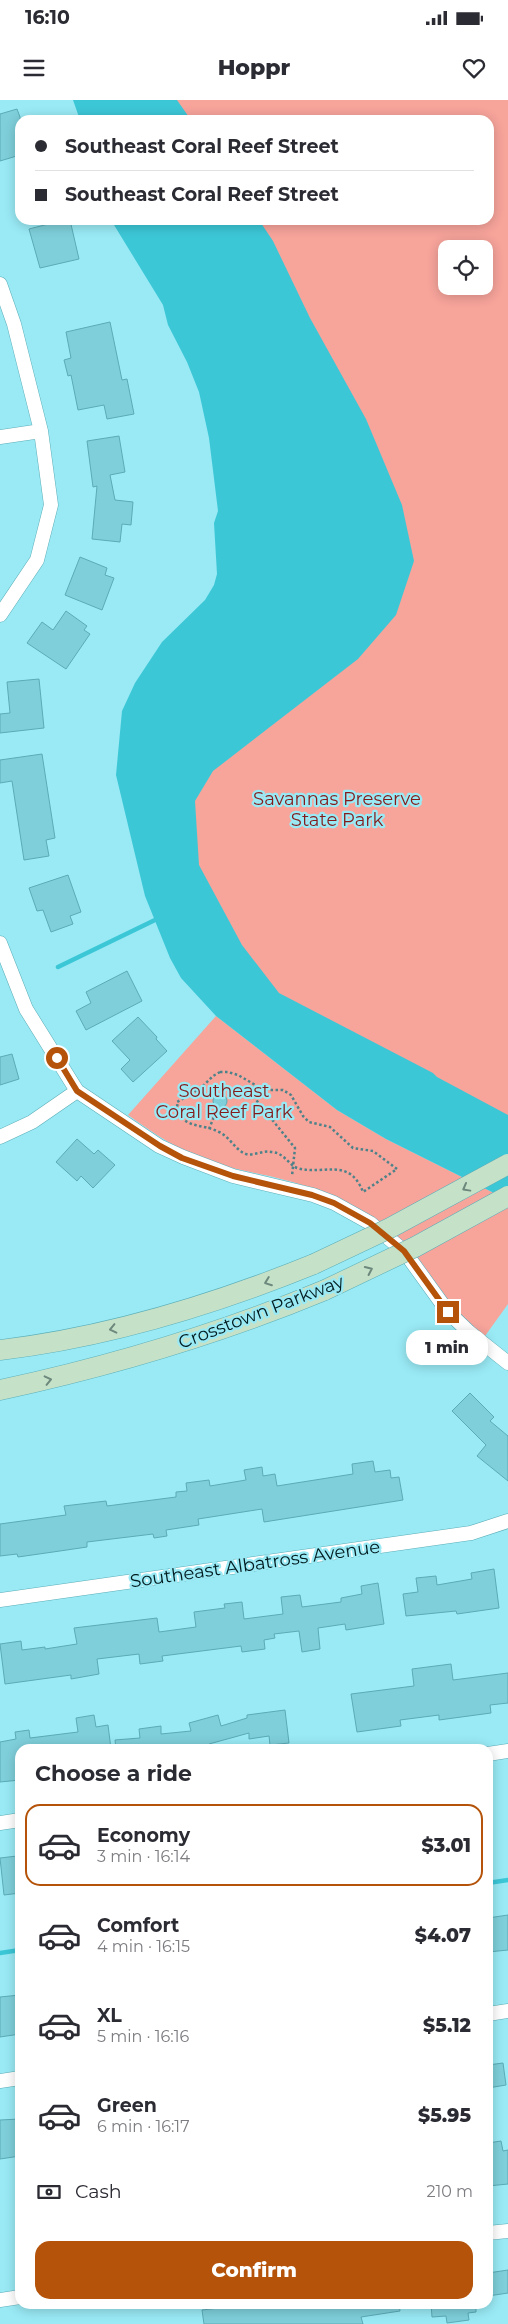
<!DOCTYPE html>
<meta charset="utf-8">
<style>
:root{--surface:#fff;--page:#f7f7f7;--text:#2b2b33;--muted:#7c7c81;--line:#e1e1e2;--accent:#b45309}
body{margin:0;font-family:Montserrat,sans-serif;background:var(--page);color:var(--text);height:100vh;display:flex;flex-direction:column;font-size:19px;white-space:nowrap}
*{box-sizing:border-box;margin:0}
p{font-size:16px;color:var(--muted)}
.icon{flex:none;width:28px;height:28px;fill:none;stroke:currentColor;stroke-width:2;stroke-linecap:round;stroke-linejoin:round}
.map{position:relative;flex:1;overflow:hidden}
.panel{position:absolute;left:15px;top:1644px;width:478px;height:565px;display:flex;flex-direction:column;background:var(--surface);border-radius:15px;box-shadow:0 2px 12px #0003}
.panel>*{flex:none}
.hud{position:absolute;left:15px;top:15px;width:479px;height:110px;border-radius:15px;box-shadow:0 2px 12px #0003;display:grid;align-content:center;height:110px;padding:0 20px;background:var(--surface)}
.tools{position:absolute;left:438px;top:140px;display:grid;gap:10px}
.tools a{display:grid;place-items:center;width:55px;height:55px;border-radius:10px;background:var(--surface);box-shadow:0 2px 12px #0003;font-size:25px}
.end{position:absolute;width:22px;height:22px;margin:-11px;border:6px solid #b45309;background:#fff;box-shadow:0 0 0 2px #fff}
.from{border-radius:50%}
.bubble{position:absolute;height:35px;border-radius:15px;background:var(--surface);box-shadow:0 2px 12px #0003;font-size:16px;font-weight:800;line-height:35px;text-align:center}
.hud b{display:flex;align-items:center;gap:18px;height:48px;font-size:19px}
.hud b+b{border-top:1px solid var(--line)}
.hud i{width:12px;height:12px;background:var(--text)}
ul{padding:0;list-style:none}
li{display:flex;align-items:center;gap:15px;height:82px;margin:0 10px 8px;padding:0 10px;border:2px solid transparent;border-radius:15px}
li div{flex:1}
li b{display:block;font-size:19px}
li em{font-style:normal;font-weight:800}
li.current{border-color:var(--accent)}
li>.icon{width:45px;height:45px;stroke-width:1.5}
h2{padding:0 20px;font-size:22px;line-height:60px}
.pay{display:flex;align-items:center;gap:12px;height:55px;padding:0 20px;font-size:19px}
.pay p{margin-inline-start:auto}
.button{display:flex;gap:10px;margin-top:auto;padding:10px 20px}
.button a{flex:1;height:58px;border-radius:15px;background:var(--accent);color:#fff;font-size:20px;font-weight:800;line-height:58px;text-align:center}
.status{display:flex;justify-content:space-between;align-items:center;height:35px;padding:0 25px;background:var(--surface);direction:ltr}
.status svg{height:14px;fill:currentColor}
header{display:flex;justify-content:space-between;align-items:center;height:65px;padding:0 20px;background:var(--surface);font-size:22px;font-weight:800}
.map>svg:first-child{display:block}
</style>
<div class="status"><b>16:10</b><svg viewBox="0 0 49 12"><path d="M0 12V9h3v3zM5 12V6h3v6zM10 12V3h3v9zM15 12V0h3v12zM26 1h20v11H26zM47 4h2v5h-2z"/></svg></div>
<header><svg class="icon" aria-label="menu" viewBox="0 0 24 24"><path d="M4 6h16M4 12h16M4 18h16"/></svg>Hoppr<svg class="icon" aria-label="heart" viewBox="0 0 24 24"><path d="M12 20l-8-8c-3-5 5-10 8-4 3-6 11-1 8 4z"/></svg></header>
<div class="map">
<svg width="508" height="2224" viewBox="0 0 508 2224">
<rect width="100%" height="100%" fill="#99eaf5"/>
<path fill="#f7a49b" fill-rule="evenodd" d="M113,0H508V1053L200,851L162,721L262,540L170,120H489V20H123ZM446,149H484V186H446Z
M216,916L337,1010L386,1039L508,1100V1204L485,1236C438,1201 409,1136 359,1109C336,1097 310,1086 285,1080C260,1073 235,1070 211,1062C181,1052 153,1033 128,1015Z"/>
<path fill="#3cc7d7" d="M73,0H177L191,20H80Z
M111,120H259L273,141L310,218L366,319L402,405L414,461L396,515L358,559L213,671L195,701L199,765L242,845L279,893L433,973L437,977L508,1015V1100L386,1039L337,1010L216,916L181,878L170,858L145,796L116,675L122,611L135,583L162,542L205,500L214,485L217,474L214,423L218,411L209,338L199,292L187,262L168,225L163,205Z"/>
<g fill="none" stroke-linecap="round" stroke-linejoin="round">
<path stroke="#3cc7d7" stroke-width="4.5" d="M58,867L155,820
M488,1783L508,1780
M0,1853L20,1850"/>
</g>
<path fill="#7ecfda" stroke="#5aabb6" d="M17,9L20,17V55L0,61V14Z
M64,120H70L79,159L40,168L29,129Z
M110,222L122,280L127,279L134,314L107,319L104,305L78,310L71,275L68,276L64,260L71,258L66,232Z
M119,336L125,372L110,375L115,400L133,402L131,425L122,424L120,442L92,439L97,386L93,387L87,341Z
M80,457L107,468L105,475L114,478L102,510L65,495Z
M66,511L87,526L84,530L90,534L66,569L27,543L42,522L53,530Z
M39,579L44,628L0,633V614L10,613L7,582Z
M42,654L55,738L46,740L49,756L24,760L12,681L0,683V660Z
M68,775L81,812L70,816L73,824L51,832L43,810L37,811L29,788Z
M127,871L142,901L86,930L76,911L91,903L86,892Z
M138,917L157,937L156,939L167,951L133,982L121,969L130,960L112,941Z
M12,954L19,979L0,985V957Z
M213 1001a7 7 0 1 1 14 0a7 7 0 1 1-14 0Z
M77,1039L94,1054L98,1050L115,1065L93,1088L81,1076L77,1081L56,1062Z
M470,1293L494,1317L490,1321L508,1336V1381L477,1356L486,1345L452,1311Z
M373,1361L375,1372L390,1370L391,1378L399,1377L403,1400L264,1422L262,1409L198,1419L199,1425L166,1430L167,1436L154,1438L153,1434L87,1442V1447L53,1452L18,1457L17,1454L0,1456V1424L66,1415L64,1406L106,1401L107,1406L176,1397V1392L187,1391L186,1383L209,1380L210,1386L246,1380L244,1370L262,1367L263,1376L275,1374L277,1386L353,1374L352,1364Z
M494,1469L499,1508L457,1514L456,1511L406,1516L403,1494L418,1492L416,1478L436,1476L437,1485L472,1479L471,1473Z
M378,1483L384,1524L346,1530L345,1524L318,1528L320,1549L302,1552L299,1531L274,1534L275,1538L264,1540L265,1549L242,1552L241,1546L162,1556L163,1561L140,1564L139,1554L97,1559L99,1574L71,1579V1575L5,1584L0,1544L21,1541L22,1550L45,1547V1549L77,1544L74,1528L157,1518L159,1532L196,1527L194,1512L225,1508L224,1504L242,1502L244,1519L283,1514L281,1497L300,1495L302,1507L341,1502V1498L362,1494L361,1486Z
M451,1564L453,1580L508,1573V1603L490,1605L491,1613L439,1620V1615L400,1620L401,1626L357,1632L351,1594L414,1586L412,1569Z
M285,1610L289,1643L270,1645L269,1636L249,1639V1633L209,1644L210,1646L201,1649H116L115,1640L140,1638L139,1629L161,1626V1634L191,1631L189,1623L218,1615L221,1626L247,1618V1615Z
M94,1615L96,1627L108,1625L111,1649H20V1680L0,1682V1642L16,1639L15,1632L29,1630L30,1638L78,1632L76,1618Z
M17,1756L20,1765V1793L4,1795L0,1758Z
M508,1815V1850L488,1852V1818Z
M20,1895V1934L0,1937V1897Z
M503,1963L506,1985L488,1988V1965Z
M20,2019V2056L0,2059V2020Z
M501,2041L503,2051L508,2050V2084L488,2086V2043Z
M508,2170V2193L488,2196V2173Z
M253,2204H399L400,2211L361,2217L363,2224H204L202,2210Z
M431,2204H476V2212L468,2213L469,2220L447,2223L446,2216L432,2217Z"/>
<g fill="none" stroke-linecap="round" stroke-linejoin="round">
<defs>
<path id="minor" d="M0,184L14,224L41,331L51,405L37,460L0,515
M0,337L41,331
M0,843L26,909L77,991L159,1046L183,1057L233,1076L313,1095L334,1103L370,1123L404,1151L448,1212L469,1232L508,1263
M0,1037L32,1022L77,991
M0,1500L471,1433L508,1421
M488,1654L508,1651
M0,1723L20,1720
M488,1914L508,1911
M0,1981L20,1978
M488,2133L508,2131
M0,2200L20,2197"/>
<path id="secondary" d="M0,1250C109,1237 213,1205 314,1164
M0,1290C111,1266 219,1234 325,1190"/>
</defs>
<use href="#minor" stroke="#5badb7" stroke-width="15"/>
<use href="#secondary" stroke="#5badb7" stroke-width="21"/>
<path stroke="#4d8289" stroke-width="2.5" stroke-dasharray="2.5 2.5" stroke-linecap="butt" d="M220,972H228L238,975L264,990H283L291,995L303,1016L309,1022L330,1027L353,1048L373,1051L397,1069L363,1092C349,1056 323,1076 297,1068C288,1064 284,1053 272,1052C263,1050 254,1056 246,1054C235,1050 230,1037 219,1032C204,1024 192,1029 178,1015L177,1002L201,988L213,976Z
M255,986L254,995L257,1001L295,1048L292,1076
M209,1029L218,1007"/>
<use href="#minor" stroke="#fff" stroke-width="14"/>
<use href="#secondary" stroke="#c5e2c9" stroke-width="20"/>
<defs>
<path id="secondary-bridge" d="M314,1164L390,1128L508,1064
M325,1190L415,1147L508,1096"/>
</defs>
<use href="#secondary-bridge" stroke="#5badb7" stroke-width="21" stroke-linecap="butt"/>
<use href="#secondary-bridge" stroke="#c5e2c9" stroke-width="20"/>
</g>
<defs><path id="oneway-chevron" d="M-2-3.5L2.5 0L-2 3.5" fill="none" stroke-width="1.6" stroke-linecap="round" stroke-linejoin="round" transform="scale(1.25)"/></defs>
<g stroke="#6d887c">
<use href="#oneway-chevron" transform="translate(466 1088) rotate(151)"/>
<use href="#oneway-chevron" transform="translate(369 1170) rotate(-25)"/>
<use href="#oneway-chevron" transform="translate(268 1182) rotate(159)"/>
<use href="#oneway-chevron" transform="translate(113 1229) rotate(167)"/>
<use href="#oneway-chevron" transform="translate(48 1280) rotate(-13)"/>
</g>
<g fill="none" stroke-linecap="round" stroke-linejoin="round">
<path stroke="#b45309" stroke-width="6" d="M57,958L77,991L160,1046L182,1058L233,1076L312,1095L334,1103L370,1123L404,1151L448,1212"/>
</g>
<g text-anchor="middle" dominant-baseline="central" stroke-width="4.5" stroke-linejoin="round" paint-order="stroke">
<g font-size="18" fill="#841b1b" stroke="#99eaf5">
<text x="337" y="699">Savannas Preserve<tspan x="337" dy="21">State Park</tspan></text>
<text x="224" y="991">Southeast<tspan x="224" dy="21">Coral Reef Park</tspan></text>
</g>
<g font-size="18" fill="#021b1f" stroke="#99eaf5">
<text transform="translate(261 1212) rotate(-21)">Crosstown Parkway</text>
<text transform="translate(255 1464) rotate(-8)">Southeast Albatross Avenue</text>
</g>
</g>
</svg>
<div class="tools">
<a><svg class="icon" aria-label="locate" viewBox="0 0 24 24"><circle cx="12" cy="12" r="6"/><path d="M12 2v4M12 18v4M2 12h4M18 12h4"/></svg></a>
</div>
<i class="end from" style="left:57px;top:958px"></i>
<i class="end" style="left:448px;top:1212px"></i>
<div class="bubble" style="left:406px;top:1230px;width:82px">1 min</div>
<div class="hud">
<b><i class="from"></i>Southeast Coral Reef Street</b>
<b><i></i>Southeast Coral Reef Street</b>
</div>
<section class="panel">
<h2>Choose a ride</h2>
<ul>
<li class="current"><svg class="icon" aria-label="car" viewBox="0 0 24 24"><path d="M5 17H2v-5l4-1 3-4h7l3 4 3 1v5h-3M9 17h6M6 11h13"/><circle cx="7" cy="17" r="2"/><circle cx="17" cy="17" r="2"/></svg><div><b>Economy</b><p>3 min · 16:14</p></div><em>$3.01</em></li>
<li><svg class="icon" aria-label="car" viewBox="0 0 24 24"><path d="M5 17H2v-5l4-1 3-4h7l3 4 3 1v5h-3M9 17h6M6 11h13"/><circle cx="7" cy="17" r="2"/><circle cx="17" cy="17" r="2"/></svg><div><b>Comfort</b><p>4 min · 16:15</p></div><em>$4.07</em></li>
<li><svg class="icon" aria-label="car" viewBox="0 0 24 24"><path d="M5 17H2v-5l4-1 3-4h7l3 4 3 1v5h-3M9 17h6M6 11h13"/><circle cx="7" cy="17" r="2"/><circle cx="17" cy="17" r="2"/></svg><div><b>XL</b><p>5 min · 16:16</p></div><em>$5.12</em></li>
<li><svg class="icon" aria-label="car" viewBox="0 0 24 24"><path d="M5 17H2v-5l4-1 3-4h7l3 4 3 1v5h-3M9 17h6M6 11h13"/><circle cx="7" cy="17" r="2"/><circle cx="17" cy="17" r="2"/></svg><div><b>Green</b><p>6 min · 16:17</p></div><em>$5.95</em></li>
</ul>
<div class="pay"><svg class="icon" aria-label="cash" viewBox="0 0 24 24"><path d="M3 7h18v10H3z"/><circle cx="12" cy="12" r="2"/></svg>Cash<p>210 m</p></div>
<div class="button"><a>Confirm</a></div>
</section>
</div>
